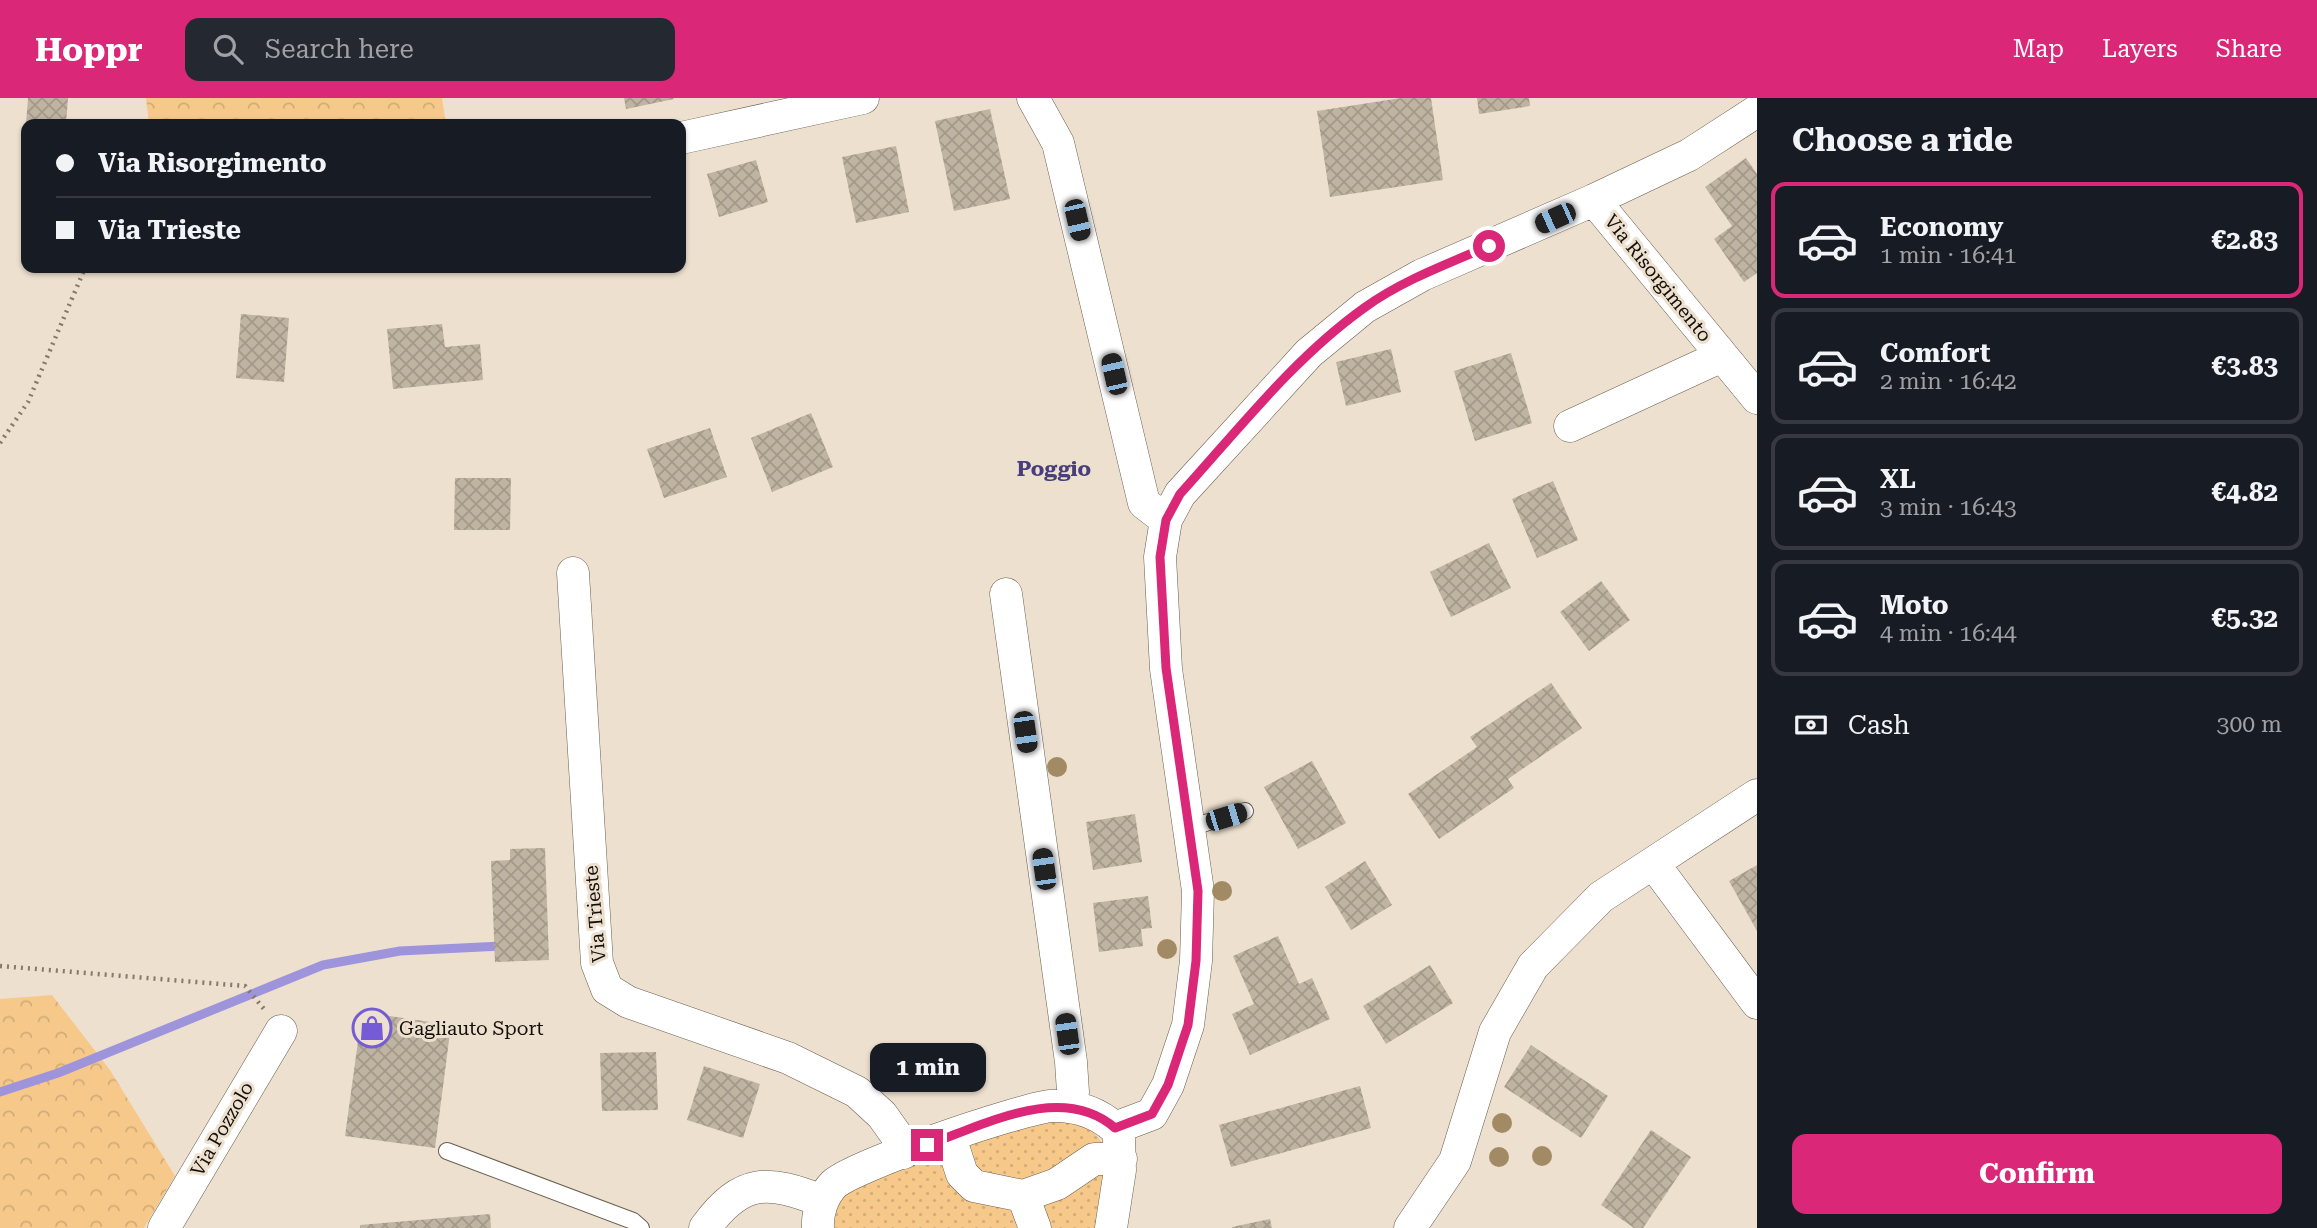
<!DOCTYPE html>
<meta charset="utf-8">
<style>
:root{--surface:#171b24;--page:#242831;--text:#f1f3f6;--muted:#9ea1a6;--line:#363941;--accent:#db2777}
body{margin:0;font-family:"Roboto Serif",serif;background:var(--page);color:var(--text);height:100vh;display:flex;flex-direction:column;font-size:26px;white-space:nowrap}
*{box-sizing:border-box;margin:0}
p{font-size:23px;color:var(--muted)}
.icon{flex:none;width:38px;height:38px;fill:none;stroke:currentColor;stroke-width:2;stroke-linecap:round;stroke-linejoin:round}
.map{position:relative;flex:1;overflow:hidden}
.drawer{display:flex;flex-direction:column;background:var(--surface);width:560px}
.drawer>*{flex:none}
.guide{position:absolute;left:21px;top:21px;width:665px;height:154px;border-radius:14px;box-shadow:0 2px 5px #0004;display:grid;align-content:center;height:154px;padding:0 35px;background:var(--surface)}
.end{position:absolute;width:32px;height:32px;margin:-16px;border:9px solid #db2777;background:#fff;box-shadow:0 0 0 4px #fff}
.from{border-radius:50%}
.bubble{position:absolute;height:49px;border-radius:14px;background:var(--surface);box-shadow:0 2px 5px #0004;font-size:23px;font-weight:700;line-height:49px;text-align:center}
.car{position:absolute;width:21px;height:42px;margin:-21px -10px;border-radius:9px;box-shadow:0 0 5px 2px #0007;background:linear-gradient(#222 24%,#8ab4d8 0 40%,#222 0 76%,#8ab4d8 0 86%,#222 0)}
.guide b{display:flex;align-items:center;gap:24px;height:66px;font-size:26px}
.guide b+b{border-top:2px solid var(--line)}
.guide i{width:18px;height:18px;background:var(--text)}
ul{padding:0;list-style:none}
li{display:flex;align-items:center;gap:21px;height:116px;margin:0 14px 10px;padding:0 21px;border:4px solid var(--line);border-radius:14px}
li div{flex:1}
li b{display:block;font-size:26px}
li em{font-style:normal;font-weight:700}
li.current{border-color:var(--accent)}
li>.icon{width:63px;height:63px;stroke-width:1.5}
h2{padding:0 35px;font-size:32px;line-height:84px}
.pay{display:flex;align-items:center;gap:18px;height:77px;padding:0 35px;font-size:26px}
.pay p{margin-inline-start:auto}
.cta{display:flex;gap:14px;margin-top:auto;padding:14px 35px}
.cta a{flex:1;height:80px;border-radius:14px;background:var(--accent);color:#fff;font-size:28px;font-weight:700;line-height:80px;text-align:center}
header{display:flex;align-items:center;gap:42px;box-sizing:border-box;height:98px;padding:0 35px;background:var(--accent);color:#fff}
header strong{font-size:33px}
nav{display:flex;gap:38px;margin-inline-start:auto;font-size:24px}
.search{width:490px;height:63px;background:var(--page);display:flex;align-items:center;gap:18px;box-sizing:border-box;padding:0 24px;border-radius:14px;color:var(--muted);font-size:26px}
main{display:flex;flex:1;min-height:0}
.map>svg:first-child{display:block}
</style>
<header>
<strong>Hoppr</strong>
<div class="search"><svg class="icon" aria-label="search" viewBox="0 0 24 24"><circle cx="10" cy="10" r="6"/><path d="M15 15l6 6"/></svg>Search here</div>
<nav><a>Map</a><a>Layers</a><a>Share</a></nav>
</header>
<main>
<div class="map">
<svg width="1757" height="1130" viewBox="0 0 1757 1130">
<defs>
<pattern id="grass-dots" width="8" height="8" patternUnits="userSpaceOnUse" patternTransform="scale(1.75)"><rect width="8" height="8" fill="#f6c98b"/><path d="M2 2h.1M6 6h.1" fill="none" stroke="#d2ab77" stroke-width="1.8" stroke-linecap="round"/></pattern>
<pattern id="forest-crowns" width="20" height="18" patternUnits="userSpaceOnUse" patternTransform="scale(1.75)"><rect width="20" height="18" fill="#f6c98b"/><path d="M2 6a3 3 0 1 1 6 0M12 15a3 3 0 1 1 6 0" fill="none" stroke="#d2ab77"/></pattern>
<pattern id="building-cross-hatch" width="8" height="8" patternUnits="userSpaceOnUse" patternTransform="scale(1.75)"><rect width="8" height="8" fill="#bfb3a2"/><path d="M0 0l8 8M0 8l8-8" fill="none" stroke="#a3998a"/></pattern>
</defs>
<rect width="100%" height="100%" fill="#ede0cf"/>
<path fill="url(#grass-dots)" d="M1066,1020L1091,1031L1109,1053L1096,1130H834C836,1109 840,1097 857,1084L1029,1026Z"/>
<path fill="url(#forest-crowns)" d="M146,0H442L446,26H149Z
M52,897L110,972L175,1078L144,1130H0V901Z"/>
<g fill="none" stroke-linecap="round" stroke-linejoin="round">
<path stroke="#9d94db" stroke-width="9" d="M0,994L58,975L323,867L400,853L502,848"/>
</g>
<path fill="url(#building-cross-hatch)" d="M28,0H68L66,26H26Z
M624,0H673L674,1L626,11Z
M1401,0H1431L1443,82L1330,99L1317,13Z
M1477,0H1529L1530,8L1479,16Z
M990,11L1010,101L954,113L935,23Z
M896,48L909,114L856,125L842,59Z
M1746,60L1757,76V175L1744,184L1714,141L1732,128L1705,89Z
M756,62L768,104L719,119L707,76Z
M241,216L289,220L284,284L236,280Z
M442,226L445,249L480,246L483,282L393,291L387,231Z
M1391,251L1401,294L1346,308L1336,264Z
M1511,255L1532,325L1475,343L1454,273Z
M811,315L833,369L772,394L751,340Z
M710,330L727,379L664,400L647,351Z
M455,380H511L510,432H454Z
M1553,383L1578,442L1537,460L1512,401Z
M1489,445L1511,490L1451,519L1430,474Z
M1601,483L1630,522L1589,553L1560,514Z
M1551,585L1582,630L1508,681L1514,690L1439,741L1408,696L1477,649L1470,639Z
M1312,663L1346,725L1298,751L1264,689Z
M1135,716L1142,764L1093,772L1086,724Z
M545,750L549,862L495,864L491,763L510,762V751Z
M1365,763L1392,807L1351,832L1325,789Z
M1757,767V833L1729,783Z
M1148,798L1152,830L1141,831L1143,848L1099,854L1093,805Z
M1278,838L1299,886L1312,880L1330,921L1250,957L1232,916L1254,906L1233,858Z
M1430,867L1453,905L1386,946L1363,908Z
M362,914L451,927L435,1050L345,1038Z
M1531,947L1608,998L1581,1040L1504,989Z
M656,954L658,1012L602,1013L600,955Z
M704,968L760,986L743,1040L687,1022Z
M1360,988L1371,1030L1231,1069L1219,1027Z
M1651,1032L1691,1059L1643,1130H1634L1601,1107Z
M490,1116L491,1130H360V1127Z
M1270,1121L1272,1130H1232V1129Z"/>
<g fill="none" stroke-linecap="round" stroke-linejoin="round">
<defs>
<path id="lane" d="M1189,730L1245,713
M447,1053L633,1123L641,1130"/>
<path id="street" d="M1033,0L1058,45L1144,405L1166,422
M681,40L863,0
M1594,102L1757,300
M1570,328L1722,258
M573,475L597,865L607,891L628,904L788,960L857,994L882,1017L899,1041L903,1055
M1006,496L1071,964L1073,994L1069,1009
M1653,765L1757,905
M1115,1030L1152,1016L1168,987L1188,927L1196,863L1198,793L1166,571L1160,459L1166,422L1180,396L1309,255L1365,209L1422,177L1594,102L1689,57L1757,13
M950,1039L962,1076L974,1088L1023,1098L1057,1086L1094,1061H1121
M1023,1098L1035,1130
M164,1130L281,933
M705,1130C742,1079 768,1082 822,1103
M818,1130C817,1115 823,1097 834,1086C855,1067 1020,1011 1051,1008C1076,1007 1097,1014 1115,1030
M1111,1130L1120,1072L1119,1041
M1410,1130L1455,1063L1495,934L1533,868L1601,799L1757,697"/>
</defs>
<use href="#lane" stroke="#6a5f50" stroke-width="18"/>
<use href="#street" stroke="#6a5f50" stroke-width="33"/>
<path stroke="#837a6e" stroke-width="4.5" stroke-dasharray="2 5" stroke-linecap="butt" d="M0,345L28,304L85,170
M0,868L245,888L264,911"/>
<use href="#lane" stroke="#fff" stroke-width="16"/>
<use href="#street" stroke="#fff" stroke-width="32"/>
</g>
<g fill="#a28a64">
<circle cx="1057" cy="669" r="10"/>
<circle cx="1222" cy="793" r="10"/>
<circle cx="1167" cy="851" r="10"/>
<circle cx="1502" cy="1025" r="10"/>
<circle cx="1542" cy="1058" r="10"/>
<circle cx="1499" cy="1059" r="10"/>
</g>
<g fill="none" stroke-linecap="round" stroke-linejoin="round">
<path stroke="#db2777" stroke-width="9" d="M927,1047C984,1027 1062,984 1115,1030L1152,1016L1168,987L1188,927L1196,863L1198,793L1166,570L1160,459L1166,422L1180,396C1238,332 1294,260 1364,210C1401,183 1447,166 1489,148"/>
</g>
<defs>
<symbol id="shop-ring" viewBox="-11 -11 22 22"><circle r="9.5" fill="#ede0cf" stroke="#755bd5" stroke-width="1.5"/><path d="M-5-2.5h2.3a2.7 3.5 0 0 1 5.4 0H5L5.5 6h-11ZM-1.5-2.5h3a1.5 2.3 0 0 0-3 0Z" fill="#755bd5"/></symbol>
</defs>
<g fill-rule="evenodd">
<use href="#shop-ring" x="350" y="908" width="44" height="44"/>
</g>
<g text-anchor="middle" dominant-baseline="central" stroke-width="6" stroke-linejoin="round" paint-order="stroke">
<g font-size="19" fill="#140f0a" stroke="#ede0cf">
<text transform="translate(1658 180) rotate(51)">Via Risorgimento</text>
<text transform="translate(595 816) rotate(-95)">Via Trieste</text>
<text transform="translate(222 1031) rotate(-60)">Via Pozzolo</text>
</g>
<g font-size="19" fill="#140f0a" stroke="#ede0cf" text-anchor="start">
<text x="399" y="930">Gagliauto Sport</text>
</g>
<g font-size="21" font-weight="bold" fill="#493e7c" stroke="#ede0cf">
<text x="1054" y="371">Poggio</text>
</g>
</g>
</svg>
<i class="end from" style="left:1489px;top:148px"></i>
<i class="end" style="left:927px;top:1047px"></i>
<div class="bubble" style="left:870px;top:945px;width:116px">1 min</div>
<i class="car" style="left:1555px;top:120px;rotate:246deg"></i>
<i class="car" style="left:1077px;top:122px;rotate:167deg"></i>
<i class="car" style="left:1114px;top:276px;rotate:347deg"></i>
<i class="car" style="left:1025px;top:634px;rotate:172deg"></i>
<i class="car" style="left:1226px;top:719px;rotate:73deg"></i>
<i class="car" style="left:1044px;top:771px;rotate:352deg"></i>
<i class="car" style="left:1067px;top:936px;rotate:352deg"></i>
<div class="guide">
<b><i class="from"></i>Via Risorgimento</b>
<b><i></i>Via Trieste</b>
</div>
</div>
<section class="drawer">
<h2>Choose a ride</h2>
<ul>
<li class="current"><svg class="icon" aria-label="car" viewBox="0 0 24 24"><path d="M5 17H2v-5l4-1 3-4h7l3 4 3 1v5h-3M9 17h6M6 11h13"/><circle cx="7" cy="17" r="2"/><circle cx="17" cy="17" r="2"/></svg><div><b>Economy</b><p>1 min · 16:41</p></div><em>€2.83</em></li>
<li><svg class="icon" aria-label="car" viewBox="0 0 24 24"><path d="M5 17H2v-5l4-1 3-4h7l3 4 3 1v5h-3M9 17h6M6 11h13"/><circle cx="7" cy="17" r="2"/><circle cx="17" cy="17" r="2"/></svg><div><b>Comfort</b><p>2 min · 16:42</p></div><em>€3.83</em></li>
<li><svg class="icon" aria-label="car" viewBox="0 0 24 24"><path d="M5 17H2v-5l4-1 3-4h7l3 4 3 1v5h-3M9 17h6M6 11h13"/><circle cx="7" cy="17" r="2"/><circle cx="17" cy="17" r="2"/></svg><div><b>XL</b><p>3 min · 16:43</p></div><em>€4.82</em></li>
<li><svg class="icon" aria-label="car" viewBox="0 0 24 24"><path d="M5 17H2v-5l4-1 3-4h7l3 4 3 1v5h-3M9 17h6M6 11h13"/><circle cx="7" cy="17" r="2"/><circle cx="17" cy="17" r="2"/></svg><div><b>Moto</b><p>4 min · 16:44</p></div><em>€5.32</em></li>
</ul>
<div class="pay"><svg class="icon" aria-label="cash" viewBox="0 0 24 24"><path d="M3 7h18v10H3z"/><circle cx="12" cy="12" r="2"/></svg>Cash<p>300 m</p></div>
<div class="cta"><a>Confirm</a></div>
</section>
</main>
